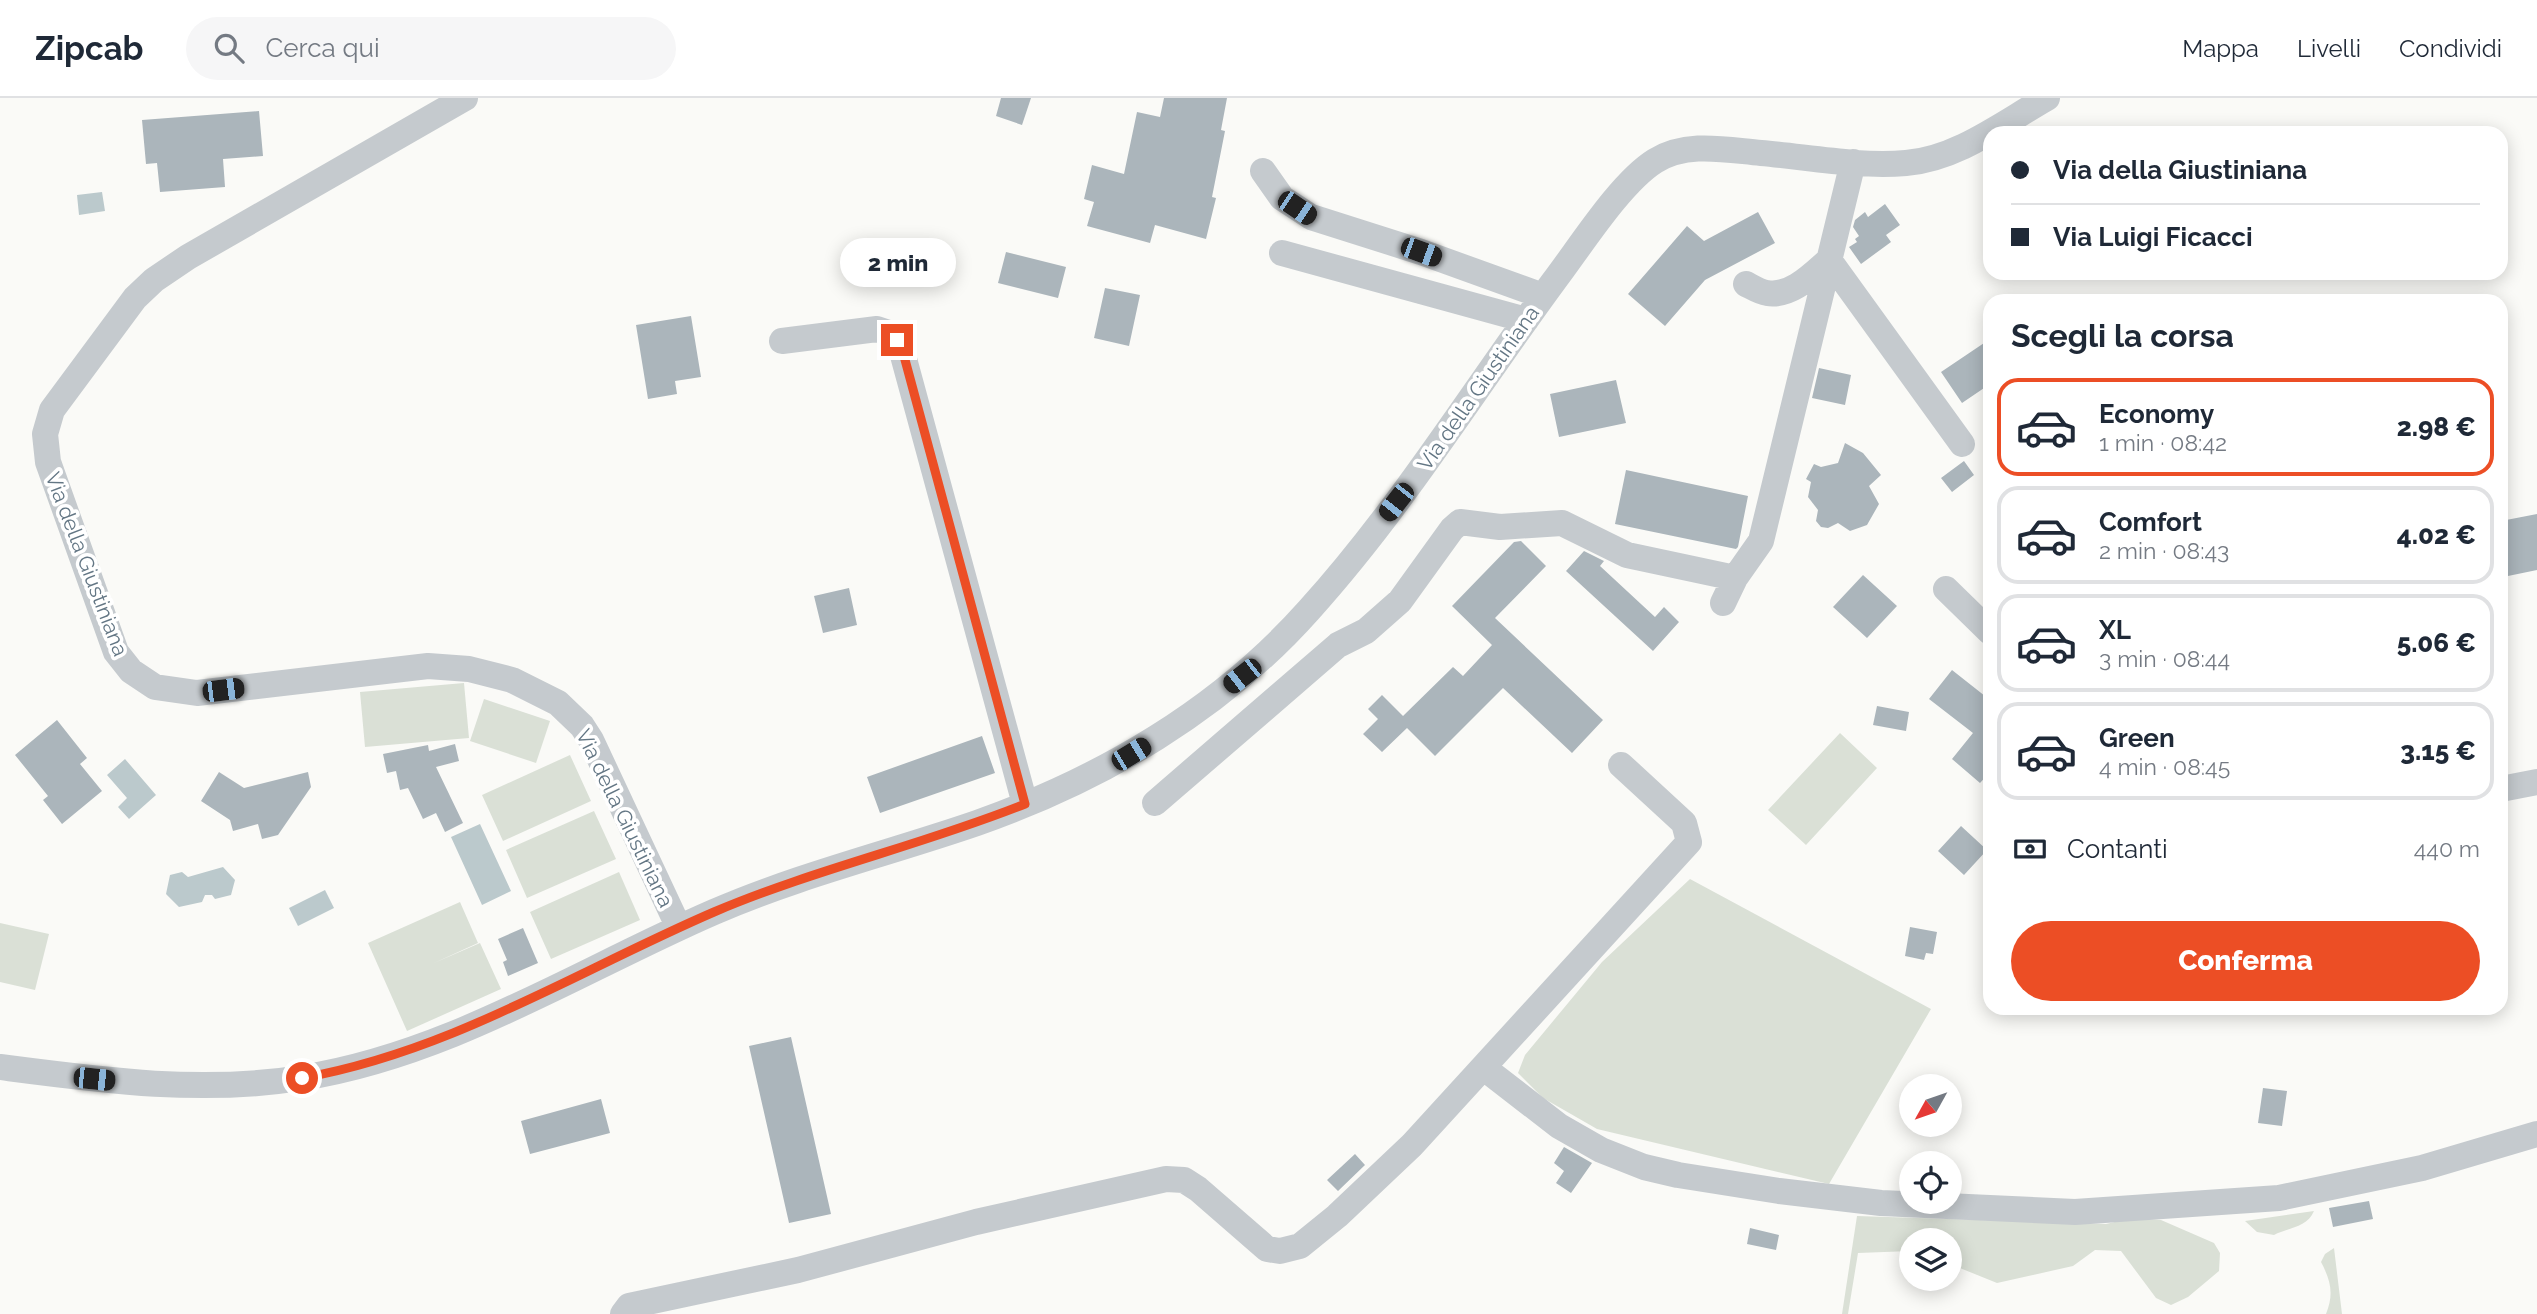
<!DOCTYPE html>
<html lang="it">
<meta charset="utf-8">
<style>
:root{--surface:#fff;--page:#f6f6f7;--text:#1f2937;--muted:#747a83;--line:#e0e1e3;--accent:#ec4e25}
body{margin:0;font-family:Raleway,sans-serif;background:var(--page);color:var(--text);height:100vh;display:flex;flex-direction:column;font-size:26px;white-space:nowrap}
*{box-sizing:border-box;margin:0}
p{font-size:23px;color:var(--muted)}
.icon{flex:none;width:38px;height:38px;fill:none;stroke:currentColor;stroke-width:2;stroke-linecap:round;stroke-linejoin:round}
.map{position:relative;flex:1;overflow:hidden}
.sheet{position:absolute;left:1983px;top:196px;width:525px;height:721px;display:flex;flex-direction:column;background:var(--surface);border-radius:21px;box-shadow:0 4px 18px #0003}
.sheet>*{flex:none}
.hud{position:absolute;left:1983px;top:28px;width:525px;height:154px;border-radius:21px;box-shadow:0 4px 18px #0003;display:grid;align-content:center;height:154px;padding:0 28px;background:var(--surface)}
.needle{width:46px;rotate:230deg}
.fabs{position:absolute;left:1899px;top:976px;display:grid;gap:14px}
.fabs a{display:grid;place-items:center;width:63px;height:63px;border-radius:50%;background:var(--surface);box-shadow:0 4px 18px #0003;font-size:35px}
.end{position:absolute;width:32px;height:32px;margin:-16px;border:9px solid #ec4e25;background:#fff;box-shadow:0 0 0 4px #fff}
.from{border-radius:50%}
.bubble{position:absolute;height:49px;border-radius:24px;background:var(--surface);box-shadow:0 4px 18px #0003;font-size:23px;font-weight:800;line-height:49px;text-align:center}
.car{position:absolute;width:21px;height:42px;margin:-21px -10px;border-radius:9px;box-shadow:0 0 5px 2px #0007;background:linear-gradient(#222 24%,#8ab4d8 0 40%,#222 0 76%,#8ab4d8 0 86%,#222 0)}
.hud b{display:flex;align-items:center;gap:24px;height:66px;font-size:26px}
.hud b+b{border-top:2px solid var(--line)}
.hud i{width:18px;height:18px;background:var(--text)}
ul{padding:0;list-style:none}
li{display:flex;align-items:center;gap:21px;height:98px;margin:0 14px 10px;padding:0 14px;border:4px solid var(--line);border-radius:21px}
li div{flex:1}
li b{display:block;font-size:26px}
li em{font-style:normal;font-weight:800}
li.on{border-color:var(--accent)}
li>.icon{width:63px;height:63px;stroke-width:1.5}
h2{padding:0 28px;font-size:32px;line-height:84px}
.pay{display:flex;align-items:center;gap:18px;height:77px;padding:0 28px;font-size:26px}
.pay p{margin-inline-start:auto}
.cta{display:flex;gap:14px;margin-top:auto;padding:14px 28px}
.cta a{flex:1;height:80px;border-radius:42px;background:var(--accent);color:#fff;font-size:28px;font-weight:800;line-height:80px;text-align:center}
header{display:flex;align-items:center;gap:42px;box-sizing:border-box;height:98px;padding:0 35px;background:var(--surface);border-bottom:2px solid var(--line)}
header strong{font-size:33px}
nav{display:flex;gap:38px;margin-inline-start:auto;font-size:24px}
.search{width:490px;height:63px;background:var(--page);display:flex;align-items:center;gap:18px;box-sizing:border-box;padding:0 24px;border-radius:38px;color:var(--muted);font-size:26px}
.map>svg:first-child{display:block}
</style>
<header>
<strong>Zipcab</strong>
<div class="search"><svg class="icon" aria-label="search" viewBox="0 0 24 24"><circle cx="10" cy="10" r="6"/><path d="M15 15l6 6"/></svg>Cerca qui</div>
<nav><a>Mappa</a><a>Livelli</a><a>Condividi</a></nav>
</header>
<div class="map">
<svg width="2537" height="1216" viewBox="0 0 2537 1216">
<rect width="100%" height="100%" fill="#fafaf7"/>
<path fill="#dae0d6" d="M464,585L469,640L365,649L360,594Z
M484,601L550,623L536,665L470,643Z
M1840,635L1877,670L1806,747L1768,712Z
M570,657L591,703L503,743L482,697Z
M594,713L616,761L527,800L506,752Z
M619,774L640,822L551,861L530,814Z
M1690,781L1931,911L1829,1086L1597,1031L1543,1000L1518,975L1525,957L1602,864Z
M460,804L478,845L434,865L480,845L501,891L407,933L368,845Z
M0,825L49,836L35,892L0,884Z
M2314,1113C2307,1130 2289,1129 2274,1137L2257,1134L2245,1123Z
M1857,1118L2106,1126L2132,1120L2161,1122L2214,1145L2220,1155L2219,1173L2188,1199L2171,1207L2156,1200L2121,1153L2095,1152L2073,1168L1997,1185L1950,1166V1143H1911V1153L1858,1155L1848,1216H1842Z
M2334,1150L2342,1216H2326C2334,1196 2331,1183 2321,1164L2325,1156Z"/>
<path fill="#bbc9cc" d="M102,94L105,113L79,117L77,97Z
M125,661L156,697L129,721L118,709L127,700L107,677Z
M480,726L511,793L482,807L451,739Z
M223,769L235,782L231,797L215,801L212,797H205L202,804L179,809L166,796L170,777L182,774L188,779Z
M325,792L334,810L298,828L289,810Z"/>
<path fill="#abb5bb" d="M1001,0H1031L1022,27L996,18Z
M1164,0H1227L1221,32L1225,33L1212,99L1216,100L1206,141L1155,127L1150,145L1087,128L1094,104L1084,101L1092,67L1124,76L1137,14L1160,19Z
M259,13L263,58L223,61L225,89L160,94L157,65L146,66L142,22Z
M1885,106L1900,127L1886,137L1891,144L1861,166L1849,149L1857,144L1855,141L1859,138L1853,129L1855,122L1865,114L1868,119Z
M1758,114L1775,145L1705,182L1665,228L1628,196L1687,128L1704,143Z
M1006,154L1066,169L1058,200L998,185Z
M1105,190L1140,197L1129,248L1094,240Z
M691,218L701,279L675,283L677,296L648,301L636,227Z
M1990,241V286L1962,305L1941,274Z
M1819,270L1851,277L1845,307L1812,300Z
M1616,282L1626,325L1559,339L1550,296Z
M1845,345L1863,355L1881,377L1869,388L1879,406L1867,427L1850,433L1838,425L1828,430L1821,429L1816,423L1818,412L1808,399L1811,384L1806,381L1814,366L1821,369L1838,365Z
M1964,363L1974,377L1952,394L1941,380Z
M1626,372L1748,398L1738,449L1736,451L1615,426Z
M2537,416V472L2508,478L2501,437V423Z
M1521,443L1546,468L1495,520L1603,622L1572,655L1503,590L1435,658L1407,630L1382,654L1363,636L1378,621L1368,611L1382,597L1403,618L1453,569L1463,578L1492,547L1452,508L1514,444Z
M1584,453L1604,463L1600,468L1655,519L1664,509L1679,524L1653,553L1566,473Z
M1863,477L1897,508L1867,540L1833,509Z
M849,490L857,527L823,535L814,498Z
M1952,572L1990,602V674L1980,685L1952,661L1973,635L1929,601Z
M1877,608L1909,614L1906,633L1873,627Z
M57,622L87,660L80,666L102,693L62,726L43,702L48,698L15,657Z
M982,638L995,675L880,715L867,679Z
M455,646L459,663L436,669L463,725L445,734L436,715L423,721L408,690L400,692L396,673L387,675L383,656L428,647L429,653Z
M219,674L244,690L308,674L311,689L278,737L262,741L258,726L233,733L230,722L201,703Z
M1961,728L1987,752L1964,777L1938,753Z
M1910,829L1937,834L1933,856L1926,855L1924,862L1905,858Z
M523,830L538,865L508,878L503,864L507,862L498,841Z
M791,939L831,1116L789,1125L749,948Z
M2263,990L2287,993L2282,1028L2258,1025Z
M601,1001L610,1035L530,1056L521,1023Z
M1564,1049L1592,1065L1571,1095L1556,1085L1564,1073L1554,1065Z
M1355,1056L1365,1067L1338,1093L1327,1082Z
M2369,1103L2373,1121L2333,1129L2329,1110Z
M1750,1130L1779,1137L1776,1152L1747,1146Z"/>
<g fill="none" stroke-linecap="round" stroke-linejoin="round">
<path stroke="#c5cace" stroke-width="26" d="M465,0L188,159L154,182L135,200L52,312L45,336L48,364L116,554L131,573L155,589L197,595L428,568L469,571L512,582L558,605L582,628L591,642L679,830
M1263,73L1282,100L1311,119L1421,154L1543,198
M1282,155L1526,222
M1746,186C1752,189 1760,194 1767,195C1791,199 1812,177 1829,162L1962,346
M782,243L877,231L892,236L901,250L1025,706
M1946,491L1990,534
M1723,505L1735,480
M2501,691L2537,684
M1155,705L1338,547L1366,533L1400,503L1452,431L1460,424L1500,429L1562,425L1627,457L1735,480L1761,443L1853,64
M0,969C100,982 200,996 301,980C449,957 578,873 714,814C799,777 890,755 977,725C1102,681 1220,612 1309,512C1401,410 1473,293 1554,183C1580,149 1620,85 1655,63C1687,43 1726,52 1761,55C1808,59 1858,69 1906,65C1957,61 2003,25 2047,0
M1484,970L1559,1028L1601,1052L1644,1069L1678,1077L1779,1093L1881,1105L2075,1114L2279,1100L2422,1070L2537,1036
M623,1216L629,1208L798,1172L976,1124L1166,1081L1184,1082L1198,1091L1267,1151L1280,1153L1300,1148L1337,1118L1412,1047L1689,744L1684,725L1621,667"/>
</g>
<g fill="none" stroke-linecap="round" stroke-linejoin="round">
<path stroke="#ec4e25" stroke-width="9" d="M302,980C450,954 577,873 714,814C815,771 923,747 1025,706L904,258L897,242"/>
</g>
<g text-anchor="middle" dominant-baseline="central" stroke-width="7" stroke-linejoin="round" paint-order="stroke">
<g font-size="21" fill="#637684" stroke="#fff">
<text transform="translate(1478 290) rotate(-55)">Via della Giustiniana</text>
<text transform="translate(87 466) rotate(69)">Via della Giustiniana</text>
<text transform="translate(625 720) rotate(64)">Via della Giustiniana</text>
</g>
</g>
</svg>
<div class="fabs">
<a><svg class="needle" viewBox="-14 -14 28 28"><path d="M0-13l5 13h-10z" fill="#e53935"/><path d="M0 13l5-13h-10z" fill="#747a83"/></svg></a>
<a><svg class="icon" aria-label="locate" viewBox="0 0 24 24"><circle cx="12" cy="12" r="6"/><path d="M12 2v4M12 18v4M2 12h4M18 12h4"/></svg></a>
<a><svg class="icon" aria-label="layers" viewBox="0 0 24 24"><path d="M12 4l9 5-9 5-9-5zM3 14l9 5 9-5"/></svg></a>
</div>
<i class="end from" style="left:302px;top:980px"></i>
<i class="end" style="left:897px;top:242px"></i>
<div class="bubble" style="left:840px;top:140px;width:116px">2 min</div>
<i class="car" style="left:1297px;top:110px;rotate:124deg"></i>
<i class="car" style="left:1421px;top:154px;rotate:110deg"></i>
<i class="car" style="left:1396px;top:404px;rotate:218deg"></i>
<i class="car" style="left:1242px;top:578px;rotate:232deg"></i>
<i class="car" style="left:223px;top:592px;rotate:83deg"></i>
<i class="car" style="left:1131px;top:656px;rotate:59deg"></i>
<i class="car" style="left:94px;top:981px;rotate:96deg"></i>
<div class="hud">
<b><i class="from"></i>Via della Giustiniana</b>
<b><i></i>Via Luigi Ficacci</b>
</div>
<section class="sheet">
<h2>Scegli la corsa</h2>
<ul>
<li class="on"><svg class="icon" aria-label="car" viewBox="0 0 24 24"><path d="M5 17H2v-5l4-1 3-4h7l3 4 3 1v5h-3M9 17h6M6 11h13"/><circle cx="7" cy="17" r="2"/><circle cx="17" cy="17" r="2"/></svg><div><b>Economy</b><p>1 min · 08:42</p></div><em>2.98 €</em></li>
<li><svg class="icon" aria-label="car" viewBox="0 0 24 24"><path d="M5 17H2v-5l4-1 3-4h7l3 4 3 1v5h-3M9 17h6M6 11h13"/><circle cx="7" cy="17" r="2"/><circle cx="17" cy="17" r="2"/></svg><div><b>Comfort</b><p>2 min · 08:43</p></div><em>4.02 €</em></li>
<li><svg class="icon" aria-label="car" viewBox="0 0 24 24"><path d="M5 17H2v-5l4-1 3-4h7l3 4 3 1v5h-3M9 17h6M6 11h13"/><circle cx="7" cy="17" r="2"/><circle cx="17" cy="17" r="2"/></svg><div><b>XL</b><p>3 min · 08:44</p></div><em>5.06 €</em></li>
<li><svg class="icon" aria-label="car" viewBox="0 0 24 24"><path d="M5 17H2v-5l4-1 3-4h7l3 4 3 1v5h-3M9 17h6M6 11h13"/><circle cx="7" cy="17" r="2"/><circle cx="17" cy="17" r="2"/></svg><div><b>Green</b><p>4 min · 08:45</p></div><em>3.15 €</em></li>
</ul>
<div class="pay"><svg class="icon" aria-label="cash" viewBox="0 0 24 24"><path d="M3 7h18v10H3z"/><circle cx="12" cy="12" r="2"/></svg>Contanti<p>440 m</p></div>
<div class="cta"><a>Conferma</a></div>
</section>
</div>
